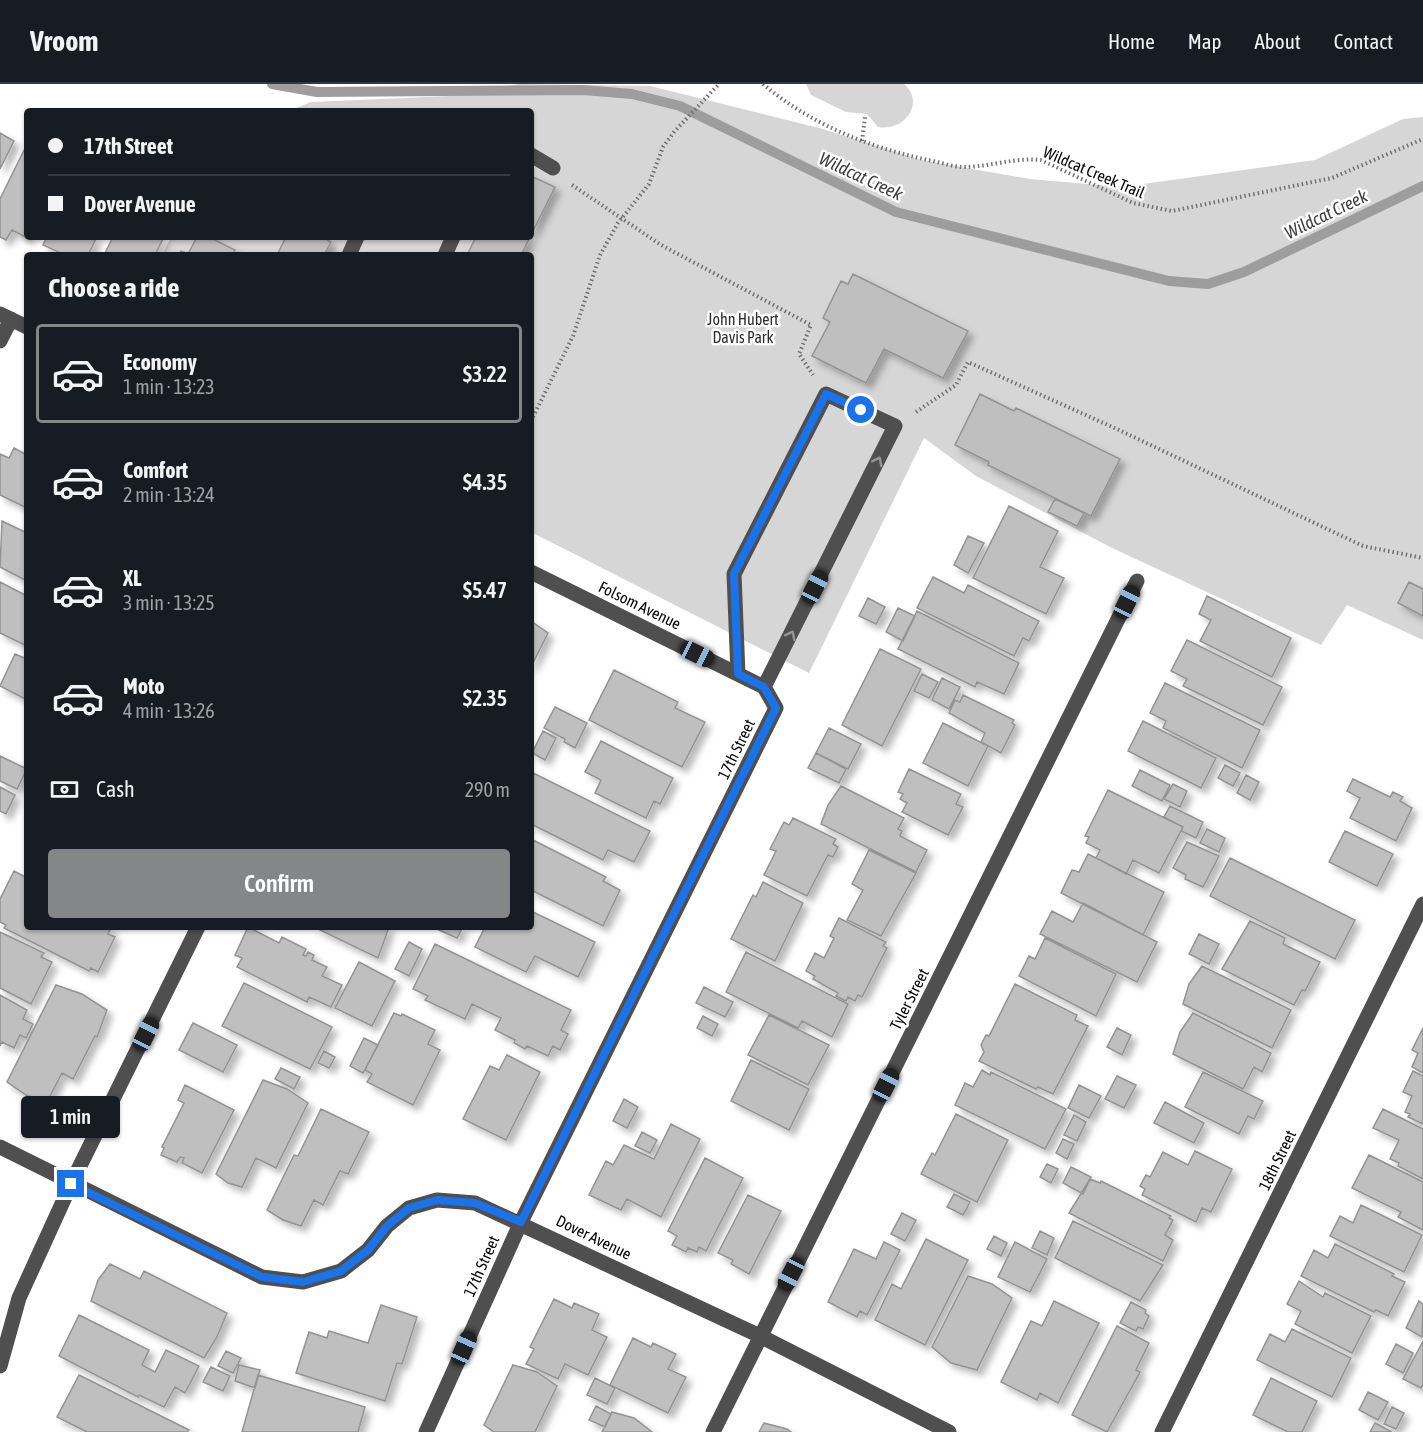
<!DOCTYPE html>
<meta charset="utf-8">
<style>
:root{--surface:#171b24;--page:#242831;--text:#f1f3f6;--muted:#9ea1a6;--line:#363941;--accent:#858687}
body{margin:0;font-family:"Asap Condensed",sans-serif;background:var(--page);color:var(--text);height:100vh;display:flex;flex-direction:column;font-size:22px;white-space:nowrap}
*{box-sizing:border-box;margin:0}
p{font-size:20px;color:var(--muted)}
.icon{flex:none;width:33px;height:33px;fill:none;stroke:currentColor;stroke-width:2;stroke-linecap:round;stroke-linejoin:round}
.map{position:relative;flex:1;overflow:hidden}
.sheet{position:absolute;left:24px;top:168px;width:510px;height:678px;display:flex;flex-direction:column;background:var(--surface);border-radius:6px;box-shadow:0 2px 4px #0004}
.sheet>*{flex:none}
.banner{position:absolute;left:24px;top:24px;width:510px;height:132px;border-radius:6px;box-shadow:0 2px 4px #0004;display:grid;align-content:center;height:132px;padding:0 24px;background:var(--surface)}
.end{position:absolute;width:27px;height:27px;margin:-14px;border:8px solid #1a73e8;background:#fff;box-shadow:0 0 0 3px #fff}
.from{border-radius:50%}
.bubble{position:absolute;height:42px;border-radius:6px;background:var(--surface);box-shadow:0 2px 4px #0004;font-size:20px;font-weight:600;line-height:42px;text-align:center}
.car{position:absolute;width:18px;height:36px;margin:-18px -9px;border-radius:8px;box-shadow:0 0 4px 2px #0007;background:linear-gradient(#222 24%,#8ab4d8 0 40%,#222 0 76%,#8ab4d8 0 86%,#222 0)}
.banner b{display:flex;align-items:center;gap:21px;height:57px;font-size:22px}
.banner b+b{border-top:2px solid var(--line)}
.banner i{width:15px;height:15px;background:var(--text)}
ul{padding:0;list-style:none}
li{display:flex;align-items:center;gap:18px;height:99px;margin:0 12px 9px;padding:0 12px;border:3px solid transparent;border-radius:6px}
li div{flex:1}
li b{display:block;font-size:22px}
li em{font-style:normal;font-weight:600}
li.current{border-color:var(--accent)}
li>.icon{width:54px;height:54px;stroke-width:1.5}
h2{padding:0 24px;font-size:27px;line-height:72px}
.pay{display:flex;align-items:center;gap:15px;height:66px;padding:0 24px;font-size:22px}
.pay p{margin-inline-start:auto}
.cta{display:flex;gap:12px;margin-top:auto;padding:12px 24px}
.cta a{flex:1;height:69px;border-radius:6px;background:var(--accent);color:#fff;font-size:24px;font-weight:600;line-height:69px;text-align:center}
header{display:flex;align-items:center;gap:36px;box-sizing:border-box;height:84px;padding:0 30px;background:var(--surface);border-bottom:2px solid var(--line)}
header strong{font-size:28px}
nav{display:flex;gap:33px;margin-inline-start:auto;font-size:21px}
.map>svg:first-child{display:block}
</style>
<header>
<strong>Vroom</strong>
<nav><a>Home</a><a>Map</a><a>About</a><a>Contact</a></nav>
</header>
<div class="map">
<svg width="1423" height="1348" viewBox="0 0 1423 1348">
<defs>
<filter id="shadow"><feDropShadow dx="5.5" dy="5.5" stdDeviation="3" flood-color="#0004"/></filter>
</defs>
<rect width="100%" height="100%" fill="#fff"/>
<path fill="#d6d6d6" d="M519,0L650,2L823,45L921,76L1030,95L1122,103L1315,76L1403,35L1423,33V556L1347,521L1321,561L1110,463L976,392L924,354L809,589L531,448V171H162L171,153H531V27H289L311,18L451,12Z
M806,0H904C926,19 904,48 878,43L867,30L846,28L811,11Z"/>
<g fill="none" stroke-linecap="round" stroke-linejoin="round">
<path stroke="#9d9d9d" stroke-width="10" d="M272,0L317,8L583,6L632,10L680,22L896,128L1169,197L1208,200L1244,188L1423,102"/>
</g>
<path fill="#bfbfbf" stroke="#939393" stroke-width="1.5" filter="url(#shadow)" d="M0,49L14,57L0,85Z
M25,64L27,153H30L29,155L12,146L6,156L0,153V115Z
M531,92L555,103L531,151Z
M47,153H97L88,171H65L43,161Z
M113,153H164L155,171H104Z
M197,153H209L235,166L233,171H179L181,167L188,170Z
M286,153H322L331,158L324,171H277Z
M476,153H530L521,171H467Z
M853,190L968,247L943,294L884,265L866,299L812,272L830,238L823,234L841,197L848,200Z
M980,310L1014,327L1016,324L1120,375L1091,432L988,381L989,378L955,361Z
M14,364L27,371V424L0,411V370L9,374Z
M1055,415L1084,429L1077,442L1048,428Z
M1009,422L1058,447L1040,483L1064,494L1046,530L973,494Z
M2,437L27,449V497L0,483Z
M968,452L984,459L968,489L954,481Z
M933,493L964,509L968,501L1039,537L1029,557L1023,554L1014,572L917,524Z
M0,498L27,512L25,561L0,549Z
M1409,498L1423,505V532L1398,519Z
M1207,512L1291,554L1272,593L1200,557L1211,536L1199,530Z
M868,514L885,523L876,540L859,532Z
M898,524L915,532L903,557L886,548Z
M917,527L1019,579L1004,610L977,598L975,603L898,565Z
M531,537L548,549L531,583Z
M1187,556L1282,603L1263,641L1183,602L1187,595L1171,587Z
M880,565L921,585L882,662L842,641Z
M15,570L27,575V616L0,602Z
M614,586L678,618L675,624L705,638L682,683L589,636Z
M922,590L938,598L929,614L914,607Z
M942,594L960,603L949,625L932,616Z
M1165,599L1260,646L1242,684L1163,644L1166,637L1150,629Z
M963,611L1014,636L1012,639L1015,641L1001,669L981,658L985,649L949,629L955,616L960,618Z
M555,623L587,639L575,664L564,658L565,655L544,644Z
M1143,637L1216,674L1201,704L1128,667Z
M943,639L988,662L968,702L923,679Z
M829,644L861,660L848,685L816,669Z
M543,647L556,654L545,676L532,669Z
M601,657L673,694L660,720L654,717L646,734L595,709L601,696L585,688Z
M816,669L846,685L839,699L808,684Z
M0,672L27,685L17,705L0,697Z
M1225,681L1240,689L1233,702L1218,694Z
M909,685L961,710L956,720L963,723L948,751L902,728L907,719L900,715L903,710L898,708Z
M1140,686L1170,701L1162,717L1132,702Z
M533,689L650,747L634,778L608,766L603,776L531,740V694Z
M1246,691L1259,698L1250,716L1237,709Z
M1353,695L1390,713L1393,708L1403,713L1400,717L1412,724L1396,757L1350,734L1360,714L1347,707Z
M1173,700L1187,707L1180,723L1164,715Z
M841,702L904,734L898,745L902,747L900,752L927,766L916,788L821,740L828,721Z
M0,703L15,711L6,730L0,727Z
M1108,706L1183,743L1159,789L1133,776L1126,790L1096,774L1100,766L1086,759L1089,753L1085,752Z
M1170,722L1203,738L1196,754L1181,747L1183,743L1164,733Z
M793,734L836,755L833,760L838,763L833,773L828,771L807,812L764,791L776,767L770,765L784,738L789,741Z
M1207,745L1225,754L1219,768L1200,759Z
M1345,747L1393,770L1377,802L1329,778Z
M531,755L606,793L603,797L620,806L603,842L531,806Z
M1187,758L1219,772L1203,803L1185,795L1186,791L1173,784Z
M869,766L916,789L881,852L847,836L863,806L852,800Z
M1088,770L1164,808L1143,851L1061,809L1072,786L1079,788Z
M1230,774L1355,836L1335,875L1210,812Z
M14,787L27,794V843H112L108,850L115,853L98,888L91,884L89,887L4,844L6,841L0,838V815Z
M763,798L803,819L775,877L731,855L753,811L756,813Z
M1083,819L1157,858L1137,898L1040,850L1052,827L1073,838Z
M531,827L595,858L578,893L535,872L526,888L475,863L485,843H531Z
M839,834L886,858L883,862L887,864L862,913L858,911L855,917L848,913L846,917L836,912L838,909L813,895L815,892L806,887L815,869L824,874L834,854L830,852Z
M1250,837L1285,854L1283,860L1320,878L1305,907L1302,906L1294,921L1222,885Z
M248,843L279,859L282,853L306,865L303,871L306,872L308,868L314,871L312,876L327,883L322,892L342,901L331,923L309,913L307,918L237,883L242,874L235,871Z
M314,843H389L378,874Z
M440,843H463L457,854L439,846Z
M0,848L44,869L41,873L52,878L31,920L0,904Z
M1199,850L1219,860L1209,880L1189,870Z
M1045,854L1116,890L1096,932L1019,892L1029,872L1035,875Z
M409,858L422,865L409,892L395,885Z
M435,860L571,926L561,946L568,950L560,966L553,962L548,972L527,962L525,965L514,959L515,956L495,946L501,934L472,920L465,935L425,916L428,912L413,905Z
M746,868L848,920L832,953L802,937L798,944L726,908Z
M359,878L395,897L372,942L335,924Z
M1202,882L1291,926L1272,964L1183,920L1189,900Z
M244,899L332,943L310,985L222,942Z
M1015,900L1077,931L1075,936L1088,942L1053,1010L1038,1003L1036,1005L979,977L984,968L981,961L986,951L989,952Z
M56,901L82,910L107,926L97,953L95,952L73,995L62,989L47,1018L26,1011L7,998Z
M704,903L733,918L725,933L696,919Z
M0,911L27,926L23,935L33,940L26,954L20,951L14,964L2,958L0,962Z
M394,929L401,932L402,930L435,946L428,960L440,966L413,1021L367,998L372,990L365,986Z
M1193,929L1271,969L1262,988L1254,983L1243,1005L1173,970L1180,948Z
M769,931L829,961L808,1001L748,971Z
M703,932L718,940L712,952L697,944Z
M193,939L237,961L223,988L179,966Z
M1117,944L1131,951L1122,971L1107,963Z
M1423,944V989L1412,983L1418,969L1412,966Z
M364,954L378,961L363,989L350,982Z
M324,967L335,973L329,984L318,979Z
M507,971L540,988L506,1056L463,1035L490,982L499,986Z
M751,976L809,1005L789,1046L731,1017Z
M281,984L300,993L294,1005L275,995Z
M982,986L990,991L991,988L1066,1025L1045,1065L955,1021L965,999L973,1003Z
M1413,987L1423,992V1040L1408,1033L1410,1030L1405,1028L1412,1012L1403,1008Z
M1203,988L1263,1017L1254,1035L1248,1032L1239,1050L1185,1023Z
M1117,992L1136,1001L1124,1024L1105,1015Z
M263,996L287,1005L308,1019L276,1084L256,1074L242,1103L228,1099L216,1090Z
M185,1001L234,1026L202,1089L182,1079L184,1074L180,1073L177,1078L161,1071L164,1064L162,1063L184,1019L178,1016Z
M1079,1001L1101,1012L1089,1034L1068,1024Z
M624,1015L638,1023L627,1044L613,1037Z
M1165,1018L1204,1039L1194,1059L1154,1039Z
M321,1025L369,1048L348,1090L340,1087L323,1121L314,1116L301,1142L283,1136L267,1126L294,1071L298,1072Z
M1383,1025L1423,1045V1095L1398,1082L1399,1079L1390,1075L1399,1056L1373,1044Z
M956,1030L1008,1056L977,1118L921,1090L932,1069L935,1071Z
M1074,1031L1086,1038L1077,1057L1064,1051Z
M671,1040L700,1055L661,1133L627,1115L621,1126L589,1111L606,1077L613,1081L624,1061L654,1075Z
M642,1048L657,1056L650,1069L635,1062Z
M1063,1055L1074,1060L1067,1075L1056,1069Z
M1195,1067L1232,1085L1211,1128L1202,1124L1196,1138L1142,1111L1145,1105L1140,1102L1146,1091L1150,1093L1163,1068L1188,1081Z
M1369,1071L1423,1098V1146L1398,1133L1401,1128L1352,1104Z
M705,1074L743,1094L706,1167L699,1163L697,1168L688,1164L686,1168L672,1161L677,1152L668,1147Z
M1047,1080L1058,1085L1051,1099L1040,1093Z
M1071,1083L1091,1093L1083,1110L1063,1099Z
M1090,1095L1100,1099L1101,1097L1171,1132L1169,1134L1173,1136L1165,1151L1173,1156L1163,1177L1069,1129Z
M954,1110L970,1118L963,1131L947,1123Z
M748,1111L781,1127L749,1190L731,1180L733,1176L718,1169Z
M1361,1121L1422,1151L1404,1188L1330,1152L1340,1132L1353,1139Z
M902,1129L916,1136L905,1157L891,1150Z
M1073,1137L1163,1181L1140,1217L1055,1174Z
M1040,1147L1054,1154L1047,1171L1032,1164Z
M994,1152L1007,1159L1001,1172L987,1165Z
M926,1155L968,1176L925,1261L875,1236L892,1200L901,1205Z
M884,1158L900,1166L867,1231L860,1227L857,1233L828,1218L854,1165L876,1175Z
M1015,1158L1047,1175L1030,1208L998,1193Z
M1335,1160L1394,1190L1392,1192L1405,1198L1388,1232L1376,1226L1374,1228L1301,1192L1314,1166L1328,1174Z
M110,1180L140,1195L144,1187L227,1229L217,1253L204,1274L91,1217L98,1196Z
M968,1192L992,1200L1012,1214L977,1286L951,1279L932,1263Z
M1299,1197L1323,1213L1325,1209L1371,1232L1352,1269L1295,1240L1301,1227L1287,1220Z
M554,1215L572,1224L574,1219L599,1230L592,1246L607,1253L588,1291L565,1280L558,1295L526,1280L534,1265L530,1263Z
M1054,1217L1099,1239L1058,1319L1040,1309L1037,1316L1001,1298L1031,1237L1042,1242Z
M1419,1217L1423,1220L1422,1253L1406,1244Z
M1131,1218L1146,1226L1145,1229L1149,1232L1143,1245L1138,1243L1136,1247L1120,1239Z
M381,1221L417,1233L402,1280L397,1279L385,1317L296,1289L309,1248L327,1254L329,1247L368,1259Z
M79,1231L149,1266L142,1281L155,1288L166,1266L199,1282L185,1309L175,1303L164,1323L139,1311L138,1313L59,1272Z
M1117,1242L1149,1259L1136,1286L1140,1288L1107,1348L1072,1331Z
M1292,1245L1351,1274L1332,1313L1257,1276L1270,1250L1285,1258Z
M633,1254L651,1263L653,1259L676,1270L668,1285L686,1293L668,1329L610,1301Z
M1423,1257V1300L1421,1304L1403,1295Z
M1396,1260L1413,1269L1403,1289L1386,1280Z
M226,1267L241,1274L233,1289L218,1282Z
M239,1281L260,1286L255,1304L235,1297Z
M513,1281L537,1288L557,1302L535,1348H494L484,1341Z
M211,1283L230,1292L223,1307L203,1298Z
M79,1291L189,1346L187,1348H87L57,1333Z
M258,1291L365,1323L358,1348H242Z
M595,1294L615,1304L607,1320L587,1311Z
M1271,1294L1317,1317L1302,1348H1288L1253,1331Z
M1368,1308L1388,1318L1378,1336L1359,1326Z
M596,1322L611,1330L605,1343L589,1336Z
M1392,1323L1404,1329L1396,1345L1384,1340Z
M612,1328L634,1334L652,1348H602Z
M764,1339L787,1345L791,1348H759Z
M1375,1339L1392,1348H1370Z"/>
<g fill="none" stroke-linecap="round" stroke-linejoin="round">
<path stroke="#717171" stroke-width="4" stroke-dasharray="1.5 3" stroke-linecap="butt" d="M763,0C810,40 868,63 928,76C940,78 952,83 964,83C990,83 1015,73 1041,76L1133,119L1172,127L1332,94L1423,55
M862,57L865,33
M572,101L661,161L811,241L799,270L813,291
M916,328L956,301L968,278L1119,346L1363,462L1423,474
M531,337L573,252L600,171L618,139L649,100L663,63L674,48L719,0"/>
<path stroke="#4f4f4f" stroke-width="15" d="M531,71L553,84
M349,171L357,153
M445,171L453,153
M0,230L27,243
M0,257L11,235
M531,488L764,603
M738,590L734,490L826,310L895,342L764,603
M0,1063L262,1193L303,1198L341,1187L368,1166L387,1142L409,1124L437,1116L475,1119L760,1252L949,1348
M0,1282L19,1214L71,1100L198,843
M426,1348L521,1138L776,624L764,603
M713,1348L1137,497
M1162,1348L1423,820"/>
</g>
<defs><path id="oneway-chevron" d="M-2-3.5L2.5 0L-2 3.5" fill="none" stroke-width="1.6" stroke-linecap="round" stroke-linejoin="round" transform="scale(1.5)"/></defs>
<g stroke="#959595">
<use href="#oneway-chevron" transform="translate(878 377) rotate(-63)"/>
<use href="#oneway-chevron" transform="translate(791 551) rotate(-63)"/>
</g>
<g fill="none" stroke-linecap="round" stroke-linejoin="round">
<path stroke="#1a73e8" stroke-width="8" d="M71,1100L262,1193L303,1198L341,1187L368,1166L387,1142L409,1124L437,1116L475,1119L521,1138L776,624L764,603L738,590L734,490L826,310L861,326"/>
</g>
<g text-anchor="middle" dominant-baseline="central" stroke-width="5" stroke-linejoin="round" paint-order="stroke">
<g font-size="16" fill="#000" stroke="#fff">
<text transform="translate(1094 88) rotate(23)">Wildcat Creek Trail</text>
<text transform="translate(640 521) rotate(26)">Folsom Avenue</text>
<text transform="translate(736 665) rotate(-64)">17th Street</text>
<text transform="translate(909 915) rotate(-63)">Tyler Street</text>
<text transform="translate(1277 1076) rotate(-64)">18th Street</text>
<text transform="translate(594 1153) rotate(26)">Dover Avenue</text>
<text transform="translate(481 1182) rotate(-66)">17th Street</text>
</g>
<g font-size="16" fill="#2d2d2d" stroke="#fff">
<text x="743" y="235">John Hubert<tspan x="743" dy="18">Davis Park</tspan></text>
</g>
<g font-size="18" font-style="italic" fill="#3e3e3e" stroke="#fff">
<text transform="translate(861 92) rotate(25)">Wildcat Creek</text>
<text transform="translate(1326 130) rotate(-26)">Wildcat Creek</text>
</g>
</g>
</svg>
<i class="end from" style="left:861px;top:326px"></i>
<i class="end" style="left:71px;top:1100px"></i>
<div class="bubble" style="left:21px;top:1012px;width:99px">1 min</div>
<i class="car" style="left:815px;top:503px;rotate:27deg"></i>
<i class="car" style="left:1127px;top:518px;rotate:26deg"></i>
<i class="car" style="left:697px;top:570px;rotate:116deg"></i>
<i class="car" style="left:146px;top:950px;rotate:26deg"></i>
<i class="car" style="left:886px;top:1001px;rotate:27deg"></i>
<i class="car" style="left:791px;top:1190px;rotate:207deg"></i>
<i class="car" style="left:464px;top:1264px;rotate:24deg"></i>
<div class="banner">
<b><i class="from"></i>17th Street</b>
<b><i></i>Dover Avenue</b>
</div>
<section class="sheet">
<h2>Choose a ride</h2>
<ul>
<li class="current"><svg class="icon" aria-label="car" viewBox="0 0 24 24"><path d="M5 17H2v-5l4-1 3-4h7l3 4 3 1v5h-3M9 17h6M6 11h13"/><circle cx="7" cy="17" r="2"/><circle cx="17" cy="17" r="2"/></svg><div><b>Economy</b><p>1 min · 13:23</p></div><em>$3.22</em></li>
<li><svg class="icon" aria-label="car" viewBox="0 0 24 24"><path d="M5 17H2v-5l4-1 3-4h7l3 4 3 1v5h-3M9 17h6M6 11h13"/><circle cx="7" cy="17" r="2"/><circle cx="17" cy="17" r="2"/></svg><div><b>Comfort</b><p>2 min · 13:24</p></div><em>$4.35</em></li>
<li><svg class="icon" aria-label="car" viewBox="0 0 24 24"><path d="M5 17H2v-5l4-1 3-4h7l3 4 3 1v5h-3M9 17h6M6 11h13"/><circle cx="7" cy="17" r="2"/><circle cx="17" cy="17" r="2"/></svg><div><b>XL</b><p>3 min · 13:25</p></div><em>$5.47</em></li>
<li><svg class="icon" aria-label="car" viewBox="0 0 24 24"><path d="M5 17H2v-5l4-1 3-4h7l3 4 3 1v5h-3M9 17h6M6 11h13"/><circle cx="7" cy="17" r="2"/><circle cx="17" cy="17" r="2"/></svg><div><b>Moto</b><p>4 min · 13:26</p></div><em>$2.35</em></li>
</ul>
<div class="pay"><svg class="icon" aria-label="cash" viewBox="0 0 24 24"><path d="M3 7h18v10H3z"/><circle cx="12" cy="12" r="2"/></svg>Cash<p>290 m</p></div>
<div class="cta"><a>Confirm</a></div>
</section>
</div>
